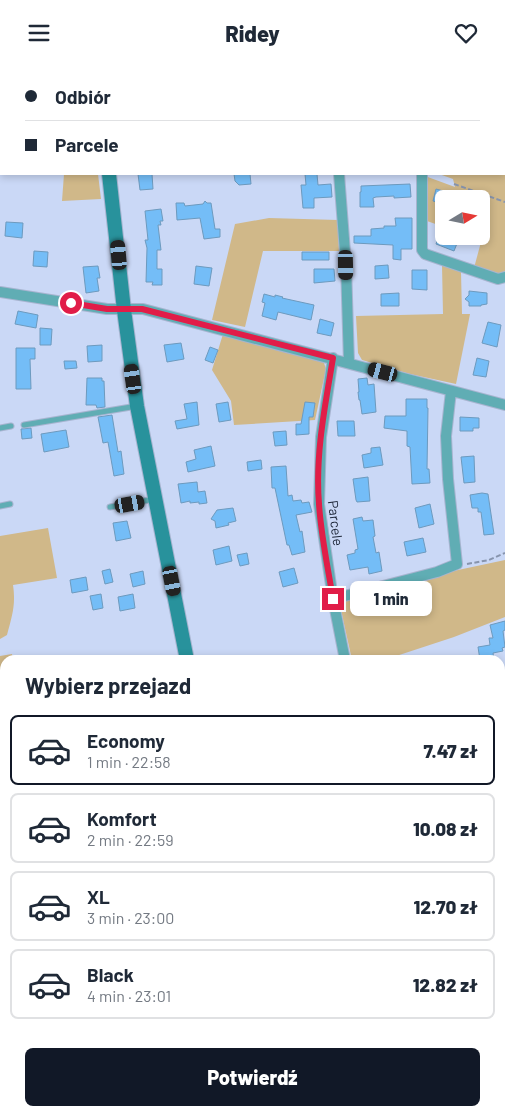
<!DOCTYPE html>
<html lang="pl">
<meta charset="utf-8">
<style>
:root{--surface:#fff;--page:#f6f6f7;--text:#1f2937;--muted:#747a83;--line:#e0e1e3;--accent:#111827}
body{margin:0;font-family:Barlow,sans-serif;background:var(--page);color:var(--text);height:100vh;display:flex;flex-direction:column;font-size:19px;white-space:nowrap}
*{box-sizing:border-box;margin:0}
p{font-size:16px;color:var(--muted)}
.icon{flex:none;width:28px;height:28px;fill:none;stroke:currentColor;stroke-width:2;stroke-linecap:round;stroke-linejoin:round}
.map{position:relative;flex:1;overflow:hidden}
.drawer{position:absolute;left:0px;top:590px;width:505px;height:461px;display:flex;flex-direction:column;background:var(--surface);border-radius:15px 15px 0 0;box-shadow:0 2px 8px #0003}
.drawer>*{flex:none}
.guide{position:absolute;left:0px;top:0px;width:505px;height:110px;box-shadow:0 2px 8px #0003;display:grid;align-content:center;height:110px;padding:0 25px;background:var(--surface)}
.needle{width:32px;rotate:80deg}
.buttons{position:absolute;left:435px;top:125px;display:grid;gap:10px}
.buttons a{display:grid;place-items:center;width:55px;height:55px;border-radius:8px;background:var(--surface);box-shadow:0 2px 8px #0003;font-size:25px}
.end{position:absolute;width:22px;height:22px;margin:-11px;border:6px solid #e11d48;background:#fff;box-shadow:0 0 0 2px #fff}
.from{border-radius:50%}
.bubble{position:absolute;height:35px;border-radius:8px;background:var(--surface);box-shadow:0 2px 8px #0003;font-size:16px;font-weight:800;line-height:35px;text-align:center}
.car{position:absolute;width:15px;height:30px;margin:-15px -8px;border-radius:6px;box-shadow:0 0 4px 1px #0007;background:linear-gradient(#222 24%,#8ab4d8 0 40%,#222 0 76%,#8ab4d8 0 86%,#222 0)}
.guide b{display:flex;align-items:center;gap:18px;height:48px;font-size:19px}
.guide b+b{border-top:1px solid var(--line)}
.guide i{width:12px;height:12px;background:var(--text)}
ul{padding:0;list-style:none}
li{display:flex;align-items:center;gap:15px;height:70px;margin:0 10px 8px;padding:0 15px;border:2px solid var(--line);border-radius:8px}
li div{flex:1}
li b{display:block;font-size:19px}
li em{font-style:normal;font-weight:800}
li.selected{border-color:var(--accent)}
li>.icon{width:45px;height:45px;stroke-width:1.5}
h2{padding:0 25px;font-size:22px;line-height:60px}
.action{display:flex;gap:10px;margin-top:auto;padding:10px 25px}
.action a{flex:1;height:58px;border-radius:8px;background:var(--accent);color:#fff;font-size:20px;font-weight:800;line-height:58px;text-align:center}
header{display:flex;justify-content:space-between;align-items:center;height:65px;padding:0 25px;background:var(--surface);font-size:22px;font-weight:800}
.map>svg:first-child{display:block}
</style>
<header><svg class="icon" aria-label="menu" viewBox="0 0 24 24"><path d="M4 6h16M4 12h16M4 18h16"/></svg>Ridey<svg class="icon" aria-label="heart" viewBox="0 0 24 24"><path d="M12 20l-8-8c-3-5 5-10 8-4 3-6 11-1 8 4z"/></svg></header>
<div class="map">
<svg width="505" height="1051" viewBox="0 0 505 1051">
<rect width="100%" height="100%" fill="#cad8f6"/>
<path fill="#d0b889" d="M0,0H11L1,1V67Z
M400,0H505V207L497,211L474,203L481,177L466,171H481V134H444V162L427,156L425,111L455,122L453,114L439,109H504V1H400Z
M64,109H98L101,134L62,136Z
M269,153L338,155L339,186H263L245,262L212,255L235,159Z
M442,200L461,207L462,249H470L456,319L410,309L362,295L358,288L356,251L443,249Z
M223,269L316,293L324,298L326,304L315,355L234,360L231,336L212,305Z
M48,463L57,513L13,520C16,540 12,551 7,570L0,574V471Z
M505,495V552L454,572L384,595H352L341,545L342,538L348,534L444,508Z
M12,589L13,595H5V657L0,658V591Z
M5,881V1043H0V882Z
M36,1046H210L201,1051H35Z"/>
<path fill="#74bdf7" stroke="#6d9abe" d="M138,109H152L153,124L140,125Z
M234,109H250L251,119L239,120L235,116Z
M305,109H317L318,120L331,119L332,132L314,133V143H303L301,120H306Z
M410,119L411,132L394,133V131L376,132L373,133L374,142H360V127H361V121Z
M436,124L462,131L461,134H444V139L433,136Z
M205,136L207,138H211L215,164H220V172L204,174L200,153L177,155L176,138H184L185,141L203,139Z
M161,144L163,156H160L161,160H158L161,185H157V204H162V220H152L153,217H146L147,183L145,175H148L145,146Z
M395,153H412V184H401V195L393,194V180L354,178V171H371V164L384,163V161H396Z
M6,157L23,158L22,173L5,171Z
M439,171H460L454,186L436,179Z
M34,186L48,187L47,202L33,201Z
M302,187H329V195H302Z
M388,200L389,213L375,214V201Z
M98,201L100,213H97L99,226L86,228L83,202Z
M196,201L212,203L209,221L194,219Z
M314,204H334L335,216L314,218Z
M412,205H427V225L412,224Z
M469,226L487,228V239L481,240V241H469V237L465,234L469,230Z
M399,228V241H381V229Z
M264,229L275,232V230L283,232L282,233L314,240L311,255L278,247L276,255L262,251L265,238L262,237Z
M18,246L38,250L36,263L15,259Z
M320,254L334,258L331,271L317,268Z
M488,257L501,260L497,282L482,278Z
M40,263L52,264L51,280H40Z
M181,278L184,294L167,297L164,280Z
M102,280V296L88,297L87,281Z
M210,282L218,285L213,298L205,295Z
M16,283H35V294H30L31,324H16Z
M477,293L489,296L486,312L473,310Z
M64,296H76L77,303L65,304Z
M87,313H102V316H104L105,342L97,343L96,340H86Z
M367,313L368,320L374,319L376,347L362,349L360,335H359L358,327H359L358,314Z
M406,334H427V343H428L427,404H429L430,418L412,419L410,382L407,381V366L384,363L385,351H406Z
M197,337L199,360L177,364L175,356L187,354L184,339Z
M228,337L231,355L219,357L216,339Z
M305,337L315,338L313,352H309V369L296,370V359H301Z
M112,350L118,387L121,386L124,409L114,411L108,377L103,378L98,352Z
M460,352L479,353V363H473V366H460Z
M337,356H354L355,371H338Z
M31,363L32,373L22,374L21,364Z
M66,365L69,382L44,387L41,369Z
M286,366L287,380L275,381L273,367Z
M211,381L215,401L188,407L186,397L196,394L194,385Z
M380,382L383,400L364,403L362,390L371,388V383Z
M474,391L475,417L464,418L461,392Z
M261,395L262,404L248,406L247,397Z
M286,401L288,431L292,430L293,436L301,435L302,438L309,437L312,447L296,450L300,467L302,466L305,487L292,490L289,480H287L275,423H272L271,402Z
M368,412L370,436L357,437L356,435L353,414Z
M197,417L198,427L205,426L207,438L199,439V437L190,438V436L181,438L178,419Z
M482,428L488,429L494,469L484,470L481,447H478V443H472L470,430Z
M430,439L434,459L419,463L415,443Z
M233,443L236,456L228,458L229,460L216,463L215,456L211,454L217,445Z
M362,452L363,456L373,455L375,471L373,472L376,488L379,487L382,506L369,509L368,502L350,505L347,490L355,488V485L358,484L353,454Z
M127,456L131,473L116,476L113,458Z
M423,473L426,487L407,491L404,477Z
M229,481L232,496L216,500L213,485Z
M247,488L249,499L240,501L237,490Z
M294,503L298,518L283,522L279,507Z
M110,504L113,517L105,519L102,506Z
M143,506L145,519L133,522L130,509Z
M86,512L88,525L72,528L70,515Z
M101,529L103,543L93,545L90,531Z
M133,529L135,543L120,546L118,532Z
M505,556V565L503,566L505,582L502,583L503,586L493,588L494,595H480L478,582L490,580L489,573H493L490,560Z"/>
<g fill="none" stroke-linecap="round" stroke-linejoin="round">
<defs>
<path id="lane" d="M251,1L252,0
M24,360L137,341
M0,363L11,361
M0,441L10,439
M110,442L155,434
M500,956L505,955"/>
<path id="street" d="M339,109L346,200L349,298
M422,109V185L425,189L498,214L505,212
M0,227L107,244H143L505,340
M333,293L321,372L319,439L333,534L345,595
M333,534L437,507L457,499L448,414L446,371L451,326
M500,783L505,797
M500,904L505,903"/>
<path id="secondary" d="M95,0V1
M109,109L124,245L137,341L187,595
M500,634L505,632
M0,806L5,805
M395,1046L399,1051"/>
</defs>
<use href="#lane" stroke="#a7b4d0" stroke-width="7"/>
<use href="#street" stroke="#a7b4d0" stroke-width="12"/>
<use href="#secondary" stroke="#a7b4d0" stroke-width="16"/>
<path stroke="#8794ad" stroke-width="2" stroke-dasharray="5 2.5" stroke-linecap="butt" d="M454,119L505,137
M467,499L489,495L505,488
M160,595L174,592
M350,1046L352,1051
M281,1051L289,1046"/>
<use href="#lane" stroke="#60adb4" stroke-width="5"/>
<use href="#street" stroke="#60adb4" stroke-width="10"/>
<use href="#secondary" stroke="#28929c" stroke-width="14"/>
</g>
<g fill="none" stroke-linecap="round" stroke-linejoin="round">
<path stroke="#e11d48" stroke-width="6" d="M71,238L107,244H142L333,293C325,341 315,390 319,439C321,471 328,503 333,534"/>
</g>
<g text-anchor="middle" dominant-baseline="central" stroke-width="4.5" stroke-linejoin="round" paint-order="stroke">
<g font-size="14" fill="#1b2436" stroke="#cad8f6">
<text transform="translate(336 458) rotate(83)">Parcele</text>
</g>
</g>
</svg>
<div class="buttons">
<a><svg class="needle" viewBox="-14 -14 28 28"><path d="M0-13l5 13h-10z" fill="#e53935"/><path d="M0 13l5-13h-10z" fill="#747a83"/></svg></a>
</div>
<i class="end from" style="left:71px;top:238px"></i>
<i class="end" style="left:333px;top:534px"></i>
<div class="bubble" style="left:350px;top:516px;width:82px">1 min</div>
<i class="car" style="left:119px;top:190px;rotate:355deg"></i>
<i class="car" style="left:346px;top:200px;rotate:179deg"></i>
<i class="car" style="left:383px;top:307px;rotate:285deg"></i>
<i class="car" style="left:133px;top:314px;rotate:352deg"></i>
<i class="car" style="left:130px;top:439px;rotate:80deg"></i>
<i class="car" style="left:172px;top:516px;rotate:169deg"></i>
<div class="guide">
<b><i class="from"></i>Odbiór</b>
<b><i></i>Parcele</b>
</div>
<section class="drawer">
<h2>Wybierz przejazd</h2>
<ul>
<li class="selected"><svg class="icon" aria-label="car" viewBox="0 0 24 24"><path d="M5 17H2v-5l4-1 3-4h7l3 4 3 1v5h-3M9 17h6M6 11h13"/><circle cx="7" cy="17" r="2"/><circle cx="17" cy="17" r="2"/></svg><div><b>Economy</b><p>1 min · 22:58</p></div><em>7.47 zł</em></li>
<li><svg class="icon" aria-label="car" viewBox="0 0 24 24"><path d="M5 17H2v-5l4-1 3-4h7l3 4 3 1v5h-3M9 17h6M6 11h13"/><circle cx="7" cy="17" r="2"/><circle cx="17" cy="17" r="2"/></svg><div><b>Komfort</b><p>2 min · 22:59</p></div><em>10.08 zł</em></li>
<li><svg class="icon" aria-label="car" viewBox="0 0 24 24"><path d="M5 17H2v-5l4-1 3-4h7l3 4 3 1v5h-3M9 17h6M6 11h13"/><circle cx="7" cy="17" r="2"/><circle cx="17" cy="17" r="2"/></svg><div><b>XL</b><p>3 min · 23:00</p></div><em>12.70 zł</em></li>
<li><svg class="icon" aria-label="car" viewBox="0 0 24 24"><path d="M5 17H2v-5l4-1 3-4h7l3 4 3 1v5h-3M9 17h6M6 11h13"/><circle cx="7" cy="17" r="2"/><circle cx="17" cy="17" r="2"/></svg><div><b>Black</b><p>4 min · 23:01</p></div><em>12.82 zł</em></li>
</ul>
<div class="action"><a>Potwierdź</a></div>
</section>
</div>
